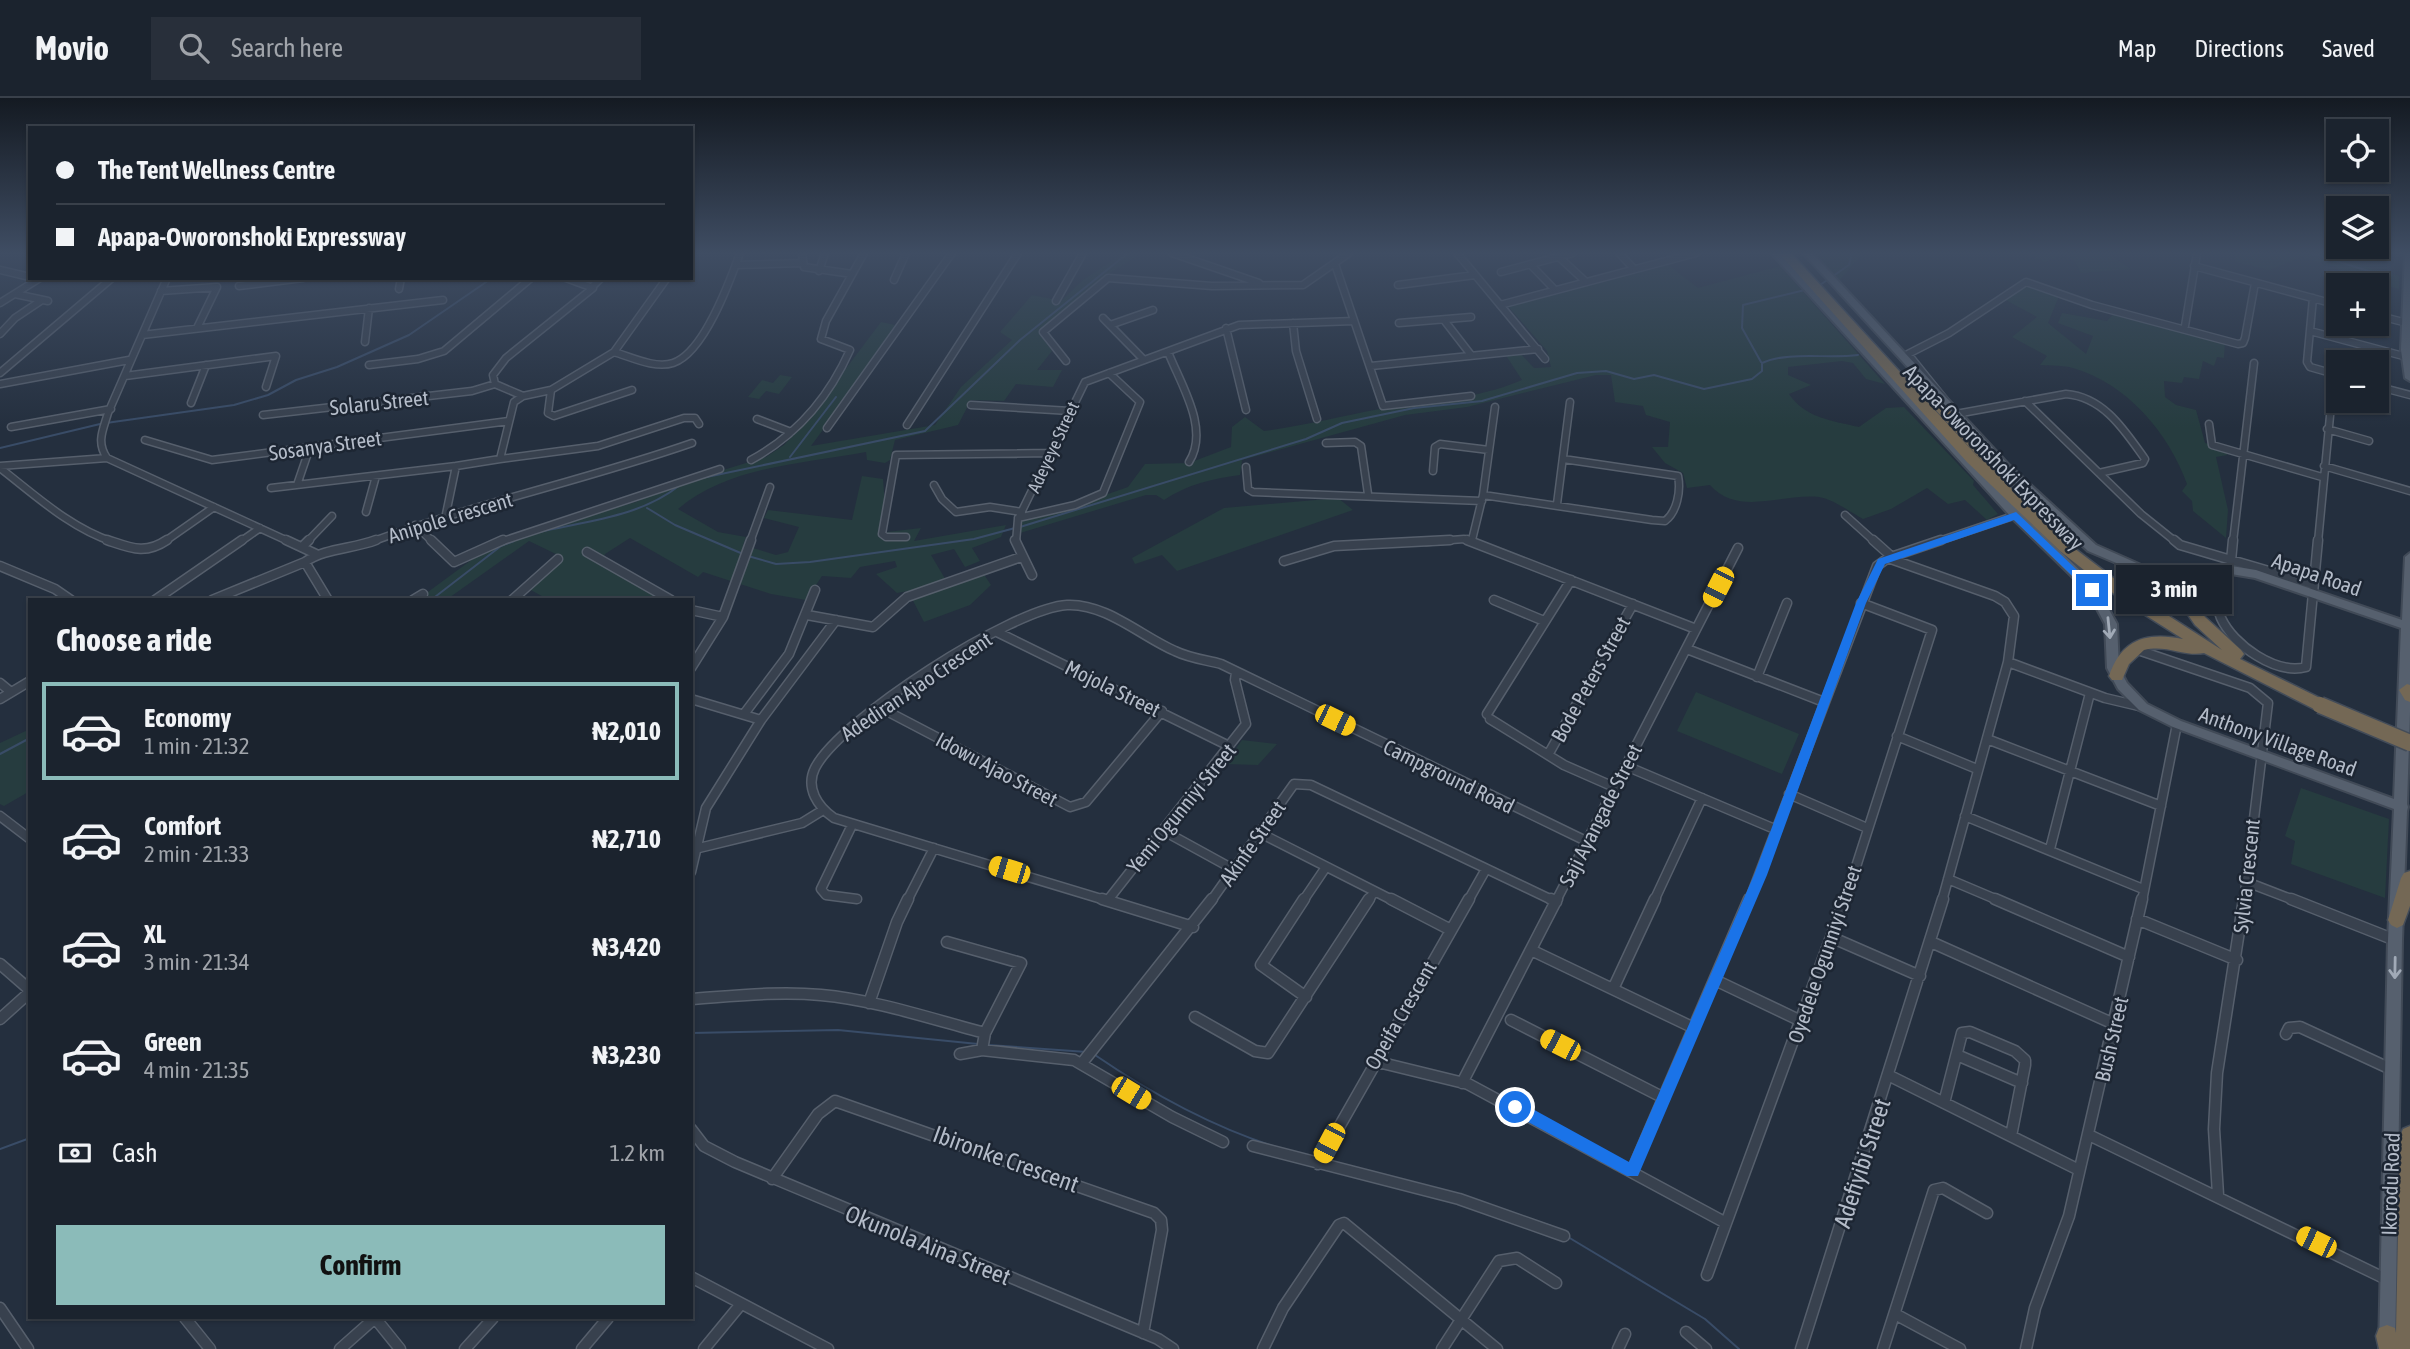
<!DOCTYPE html>
<meta charset="utf-8">
<style>
:root{--surface:#1b232e;--page:#282f3a;--text:#f1f3f6;--muted:#a0a4aa;--line:#39404a;--accent:#8bbbb9}
body{margin:0;font-family:"Asap Condensed",sans-serif;background:var(--page);color:var(--text);height:100vh;display:flex;flex-direction:column;font-size:26px;white-space:nowrap}
*{box-sizing:border-box;margin:0}
p{font-size:23px;color:var(--muted)}
.icon{flex:none;width:38px;height:38px;fill:none;stroke:currentColor;stroke-width:2;stroke-linecap:round;stroke-linejoin:round}
.map{position:relative;flex:1;overflow:hidden}
.panel{position:absolute;left:28px;top:500px;width:665px;height:721px;display:flex;flex-direction:column;background:var(--surface);border-radius:0px;box-shadow:0 2px 5px #0004,0 0 0 2px var(--line)}
.panel>*{flex:none}
.banner{position:absolute;left:28px;top:28px;width:665px;height:154px;border-radius:0px;box-shadow:0 2px 5px #0004,0 0 0 2px var(--line);display:grid;align-content:center;height:154px;padding:0 28px;background:var(--surface)}
.controls{position:absolute;left:2326px;top:21px;display:grid;gap:14px}
.controls a{display:grid;place-items:center;width:63px;height:63px;border-radius:0px;background:var(--surface);box-shadow:0 2px 5px #0004,0 0 0 2px var(--line);font-size:35px}
.end{position:absolute;width:32px;height:32px;margin:-16px;border:9px solid #1a73e8;background:#fff;box-shadow:0 0 0 4px #fff}
.from{border-radius:50%}
.bubble{position:absolute;height:49px;border-radius:0px;background:var(--surface);box-shadow:0 2px 5px #0004,0 0 0 2px var(--line);font-size:23px;font-weight:700;line-height:49px;text-align:center}
.car{position:absolute;width:21px;height:42px;margin:-21px -10px;border-radius:9px;box-shadow:0 0 5px 2px #0007;background:linear-gradient(#f5c518 24%,#345 0 40%,#f5c518 0 76%,#345 0 86%,#f5c518 0)}
.banner b{display:flex;align-items:center;gap:24px;height:66px;font-size:26px}
.banner b+b{border-top:2px solid var(--line)}
.banner i{width:18px;height:18px;background:var(--text)}
ul{padding:0;list-style:none}
li{display:flex;align-items:center;gap:21px;height:98px;margin:0 14px 10px;padding:0 14px;border:4px solid transparent;border-radius:0px}
li div{flex:1}
li b{display:block;font-size:26px}
li em{font-style:normal;font-weight:700}
li.on{border-color:var(--accent)}
li>.icon{width:63px;height:63px;stroke-width:1.5}
h2{padding:0 28px;font-size:32px;line-height:84px}
.pay{display:flex;align-items:center;gap:18px;height:77px;padding:0 28px;font-size:26px}
.pay p{margin-inline-start:auto}
.cta{display:flex;gap:14px;margin-top:auto;padding:14px 28px}
.cta a{flex:1;height:80px;border-radius:0px;background:var(--accent);color:#111;font-size:28px;font-weight:700;line-height:80px;text-align:center}
header{display:flex;align-items:center;gap:42px;box-sizing:border-box;height:98px;padding:0 35px;background:var(--surface);border-bottom:2px solid var(--line)}
header strong{font-size:33px}
nav{display:flex;gap:38px;margin-inline-start:auto;font-size:24px}
.search{width:490px;height:63px;background:var(--page);display:flex;align-items:center;gap:18px;box-sizing:border-box;padding:0 24px;border-radius:0px;color:var(--muted);font-size:26px}
.map>svg:first-child{display:block}
</style>
<header>
<strong>Movio</strong>
<div class="search"><svg class="icon" aria-label="search" viewBox="0 0 24 24"><circle cx="10" cy="10" r="6"/><path d="M15 15l6 6"/></svg>Search here</div>
<nav><a>Map</a><a>Directions</a><a>Saved</a></nav>
</header>
<div class="map">
<svg width="2410" height="1251" viewBox="0 0 2410 1251">
<rect width="100%" height="100%" fill="#242f3e"/>
<path fill="#263c3f" d="M1124,155H1142L1107,177L1039,234L1052,253L1037,272H1062L1053,289L1016,286L1004,303L971,302L958,327L895,342L890,362L885,365L867,362L866,354C802,366 729,368 678,411L718,434L746,439L743,447L776,457L788,454L799,429L764,420L768,412L852,422L862,378L883,381L887,434L921,430L914,443L1006,427L1001,439L972,450L980,463L965,469L954,451L931,457L947,484L983,475L991,487L970,507L924,524L908,493L897,495L876,476L897,469L895,463L860,469L851,480L822,478L806,502L771,496L703,474L698,479L630,440L605,456L601,465L664,502H549L529,491L562,459L529,443L446,502H417L485,452L510,439L636,404L671,388L766,359L784,347L805,325L881,224L895,227L877,258L811,348L935,327L961,289L1012,242L1000,234L1032,197L1061,203L1083,182Z
M1814,155H1863L1839,183Z
M2025,155H2107L2131,171L2081,175L2073,160L2062,157L2045,164Z
M2236,155H2319L2399,178V191L2342,176L2337,169L2302,159L2269,172L2235,164Z
M1666,165L1698,190L1780,168L1885,286L1866,281L1853,265L1842,263L1788,269V277L1811,287L1789,296C1805,320 1833,323 1859,329L1886,310L1904,309L1974,383L1973,387L1998,416L1987,422L1965,402L1948,406L1927,390L1891,411L1863,421C1850,414 1833,401 1819,399C1783,395 1738,419 1710,387L1687,390L1683,375L1665,365L1652,349H1668L1670,324L1646,317L1643,308L1615,304L1611,277H1596L1467,309L1405,317L1242,362L1240,377C1212,381 1188,386 1164,402L1156,397H1146L1020,435L1018,431L1021,422L1045,418L1128,389L1145,366L1189,365L1231,349L1232,329L1245,319L1264,333C1303,328 1341,318 1380,311C1429,303 1475,302 1522,282L1505,256L1519,254L1534,270L1551,269L1547,253L1507,207Z
M2027,184L2059,198L2048,225L2086,256L2093,238L2058,225L2062,215L2107,223L2115,214L2225,243L2224,260L2217,259L2214,268L2203,263L2199,281L2184,279L2182,285L2164,283L2165,299L2176,307L2196,312L2205,345L2226,351L2227,357L2216,359L2228,412L2226,440L2193,413L2192,403L2182,393L2187,386C2169,335 2126,285 2073,270C2063,267 2051,268 2040,267L2047,258L2012,239L2037,219L2002,200Z
M780,277L792,279L779,296L766,293L759,301L748,299L762,282L773,285Z
M1338,400L1353,412L1177,473L1162,457L1135,466L1132,460L1224,410Z
M1696,594L1799,636L1782,676L1677,633Z
M30,631V693L4,708L0,706V645Z
M1242,642L1277,646L1258,667L1225,666Z
M2301,690L2389,721L2385,800L2291,766L2295,743L2285,738Z"/>
<g fill="none" stroke-linecap="round" stroke-linejoin="round">
<path stroke="#394c67" stroke-width="2" d="M2310,155L2375,175
M1820,187L1849,167L1852,155
M1761,264L1742,230L1743,207L1805,192
M106,325L234,307L268,297L296,282L337,269L409,237L492,180
M0,350L100,326
M790,359L836,299
M702,380L925,333L1020,242L1128,155
M647,410L675,427L743,456
M1020,429L1306,341L1342,325L1414,310L1482,303L1577,275L1606,273L1634,281L1654,277L1704,291L1752,281L1762,273V265C1788,253 1827,261 1858,257
M539,434C587,423 640,419 680,387
M748,458L776,466L810,464L974,441L1015,430
M431,502L501,448L514,443
M0,656L30,640
M691,935L838,932L978,946
M988,947L1087,954
M1095,957C1152,996 1210,1028 1276,1049
M0,1051L30,1040
M1484,1105L1551,1128
M1568,1139L1705,1221L1739,1251"/>
<defs>
<path id="street-far2" d="M802,155L804,169L852,176
M1172,155L1259,185
M1457,155L1545,261
M1619,155L1634,171
M1559,159L1586,184
M1335,166L1383,308L1471,298
M1530,166L1555,192
M736,167L801,165
M2194,168L2338,207
M0,172L30,179
M819,173L825,155
M1501,174L1573,155
M167,180L108,315C103,332 96,344 107,360L290,444
M894,182L906,155
M1398,187L1475,177
M239,188L303,180
M592,189L601,180
M399,191L401,180
M161,193L217,189L197,230
M15,196L48,203
M2313,200L2307,264L2310,269L2338,277
M1056,203L1083,155
M0,205L40,180
M1500,207L1696,155
M2376,217L2407,225
M1103,220L1144,262
M1444,222L1471,257
M1293,225L1296,253L1317,321
M1399,225L1471,219
M1110,227L1153,212
M2185,228L2197,155
M1226,230L1246,312
M2310,233L2407,259
M0,236L15,220L42,202
M142,237L443,202
M365,244L369,210
M614,254C631,259 655,271 673,265C704,255 730,183 740,155
M1168,254C1181,287 1210,331 1189,364
M1066,263L1043,234L1108,180L1212,188L1303,187L1349,155
M369,267L418,261L444,253L531,180
M1371,268L1538,251
M0,275L112,180
M125,278L276,258L266,289
M0,286L129,262
M2376,288L2410,297
M551,292L548,315L554,318L632,292
M523,298L495,286L493,277L506,260L593,190L566,180
M1945,302L1908,256L1949,235L2026,184L2092,207L2238,246L2243,245L2245,240L2255,185
M2025,303L2141,416L2176,444
M191,305L206,267
M971,307L1070,313
M1956,316L2066,296C2104,299 2125,333 2145,361L2143,365L2099,375
M263,317L472,293L495,286
M757,321L791,334
M2209,326L2212,347L2322,379
M907,327L1018,155
M11,329L111,311
M827,330L952,155
M2327,331L2369,343
M145,342L212,362L509,323
M1326,345L1355,344L1361,348L1368,396
M500,361L598,348L684,320H695L699,326
M751,362C797,337 829,299 850,252L821,241L826,223L864,155
M0,368L107,360
M2324,368L2410,393
M1246,369L1248,391L1253,394L1482,403
M0,370C35,397 70,430 113,444
M1433,373L1435,349L1440,346L1489,352
M297,387L310,349
M934,387L942,401L956,414L990,409L1022,414
M271,390L456,368
M1483,397L1652,422L1665,423C1677,414 1681,393 1678,378L1563,361
M1557,406L1570,304
M366,414L376,378
M446,416L456,368L500,361L514,304L523,298L551,292L614,254L667,180
M1845,417L1875,444
M1018,420L1075,407L1103,395L1140,304L1109,275
M415,427L433,444
M906,439H886L882,436L896,357L1051,355
M1472,442L1483,397L1495,309
M164,444L214,409
M240,444L260,430
M307,444L332,418
M371,444C477,405 586,382 692,345
M500,444L720,371
M750,444L770,389
M1016,444L1018,421L1085,284L1239,227L1354,223
M1426,444L1464,441L1471,444
M1936,444L2016,417
M2233,444L2254,265
M2318,444L2334,276"/>
<path id="street-far1" d="M107,442C131,450 145,457 167,442
M286,442L316,456
M431,442L454,464L503,442
M1015,442L1032,477
M1467,442L1696,531
M1873,442L1892,459
M2174,442L2180,447L2313,486
M302,449L309,442
M587,454L671,502
M1888,460L1995,498L2005,504L2014,518L2008,564L1942,803
M1284,463L1334,448L1450,442
M2231,463L2233,442
M305,464L328,502
M0,468L55,491L71,502
M2206,475C2224,493 2213,501 2221,520C2233,547 2276,577 2306,569L2318,442
M155,502L242,442
M212,502L305,464C325,450 353,451 376,442
M413,502L423,496
M512,502L558,461
M1494,502L1544,523
M691,512L723,519
M807,517L873,529L907,499L1021,459
M997,534L1229,648
M1687,551L1824,604
M2135,551L2250,590L2268,605L2244,803
M2008,564L2105,600L2143,609
M691,570L723,519L751,442
M1757,579L1787,505
M0,585L11,594
M0,601L30,583
M691,601L761,622L706,710L691,774
M879,609L1070,709L1086,704L1162,613
M744,616L789,556L815,492
M1487,616L1571,482
M1490,621L1564,667L1614,689
M761,622L836,522
M1897,638L1977,671
M1987,641L2161,708
M1548,657L1633,506
M1626,668L1777,732
M1789,696L1867,730
M0,718L30,741
M1965,718L2143,791
M852,727L821,791L826,797L857,801
M1162,732L1233,771
M1260,735L1394,803
M699,750L802,725L823,712
M2050,751L2090,595
M1948,781L2000,803
M2244,783L2296,803
M1108,802L1246,626L1235,582L1236,574
M907,803L934,750
M1108,803L834,720C818,709 805,690 815,670C840,621 1013,510 1067,507C1106,505 1142,539 1175,553C1189,560 1206,562 1221,566L1586,743
M1211,803L1294,686L1311,687L1554,803
M1303,803L1326,769
M1368,803L1374,794
M1468,803L1486,771
M1556,803L1738,450
M1654,803L1702,700
M1749,803L1877,468L1888,460L1941,442
M1845,803L1932,532L1861,505
M2142,803L2177,626"/>
<path id="street" d="M1102,801L1193,829
M1304,801L1261,867L1306,899
M1391,801L1449,831
M1551,801L1556,804
M1995,801L2129,859
M2291,801L2395,842
M2137,821L2237,862
M1833,840L1920,878
M947,844L1021,865L985,935
M1931,844L2114,926
M1531,852L1694,930
M0,866L30,892
M1715,882L1801,923
M1613,891L1655,801
M691,901C734,898 778,893 821,897C876,902 931,921 985,935L982,952
M869,905L897,824L908,801
M1195,919L1255,953L1268,955L1369,801
M0,921L30,894
M1511,922L1664,1000
M2286,936L2289,930L2300,929L2393,972
M960,956L982,952L1074,962L1172,1019L1223,1044
M1957,957L2022,985
M1374,963L1468,986L1726,1125
M1082,965L1212,801
M1890,978L2079,1072
M1462,985L1557,801
M1944,1005L1962,935L1970,934L2015,953L2025,962V967L2011,1038
M691,1031L704,1048L735,1064L1158,1241L1173,1251
M2089,1037L2388,1182
M1253,1048L1459,1101L1564,1138
M1318,1066L1469,801
M1632,1073L1749,801
M772,1081L818,1016L835,1003L1154,1115L1161,1122L1162,1132L1143,1235
M2218,1097L2214,1031L2217,975L2244,801
M1707,1177L1845,801
M691,1179L828,1251
M0,1210L28,1251
M1895,1216L1960,1251
M185,1220L210,1251
M375,1220L400,1251
M1686,1234L1706,1251
M340,1251L375,1220
M465,1251L493,1220
M582,1251L608,1220
M704,1251L741,1206
M1263,1251L1283,1210L1339,1127L1344,1125L1497,1251
M1442,1251L1499,1163L1517,1160L1556,1185
M1618,1251L1625,1236
M1801,1251L1943,801
M1883,1251L1934,1092L1943,1090L1987,1115
M2026,1251L2035,1210L2069,1118L2142,801"/>
<path id="primary" d="M1771,155H1780L2020,414L2096,488L2117,526L2119,570L2127,585L2147,606L2181,623L2394,701L2401,530L2255,480L2231,476L2140,475L2088,453L2002,372L1803,155H1812L2010,368L2096,447L2141,467L2231,468L2256,472L2402,522L2405,459L2410,455V614L2407,706L2408,709L2407,713L2402,842L2395,1251H2379L2388,842L2394,711L2173,629L2139,612L2118,591L2107,570L2105,526L2088,494L2012,420Z
M2405,155H2410V283L2405,280L2401,252Z"/>
<path id="highway" d="M1779,155H1791L1977,358L1982,363L1923,298L1925,295H1933L2014,381V387L2009,388L2070,447L2133,495L2222,552L2195,527L2182,508L2187,479L2207,469H2217L2219,473L2199,486L2196,507L2205,519L2241,552L2244,556L2240,561L2326,603L2328,607L2326,611H2314L2204,555C2185,559 2166,546 2144,552L2129,566L2122,582H2112L2109,578C2122,541 2146,534 2183,541L2123,503L2060,453L1967,364Z
M2407,586L2410,587V604L2405,602L2399,592Z
M2410,773V808L2403,827L2397,830L2391,827L2388,822L2401,780L2404,775Z
M2410,1028V1251H2379L2376,1238L2379,1230L2387,1227L2395,1230L2396,1235L2400,1038L2403,1031Z"/>
</defs>
<use href="#street-far2" stroke="#565f6c" stroke-width="9"/>
<use href="#street-far1" stroke="#565f6c" stroke-width="11"/>
<use href="#street" stroke="#565f6c" stroke-width="13"/>
<use href="#primary" stroke="#414a57" stroke-width="4"/>
<use href="#highway" stroke="#434c59" stroke-width="3"/>
<use href="#street-far2" stroke="#38414e" stroke-width="6"/>
<use href="#street-far1" stroke="#38414e" stroke-width="8"/>
<use href="#street" stroke="#38414e" stroke-width="10"/>
<use href="#primary" fill="#56606e" fill-rule="evenodd"/>
<use href="#highway" fill="#746855" fill-rule="evenodd"/>
<defs>
<path id="highway-bridge" d="M2320,607L2410,645"/>
</defs>
<use href="#highway-bridge" stroke="#434c59" stroke-width="19" stroke-linecap="butt"/>
<use href="#highway-bridge" stroke="#746855" stroke-width="16"/>
</g>
<defs><path id="oneway-shaft" d="M-6 0H5M1.5-3L5.5 0L1.5 3" fill="none" stroke-width="1.6" stroke-linecap="round" stroke-linejoin="round" transform="scale(1.75)"/></defs>
<g stroke="#a1aab7">
<use href="#oneway-shaft" transform="translate(2109 530) rotate(84)"/>
<use href="#oneway-shaft" transform="translate(2395 870) rotate(91)"/>
</g>
<linearGradient id="sky" x2="0" y2="1"><stop stop-color="#141a22"/><stop offset="0.47" stop-color="#3f4d63"/><stop offset="1" stop-color="#3f4d63" stop-opacity="0"/></linearGradient>
<rect width="2410" height="330" fill="url(#sky)"/>
<path fill="#1a73e8" d="M2016,414L2098,492L2089,494L2014,422L1885,466L1866,505L1767,777L1638,1078H1627L1510,1014V1004H1520L1629,1064L1754,777L1856,505L1878,461Z"/>
<g text-anchor="middle" dominant-baseline="central" stroke-width="5" stroke-linejoin="round" paint-order="stroke">
<g font-size="18" fill="#b4bcc9" stroke="#1d2633">
<text transform="translate(1053 349) rotate(-65)">Adeyeye Street</text>
</g>
<g font-size="21" fill="#b4bcc9" stroke="#1d2633">
<text transform="translate(379 304) rotate(-6)">Solaru Street</text>
<text transform="translate(325 347) rotate(-8)">Sosanya Street</text>
<text transform="translate(1994 359) rotate(46)">Apapa-Oworonshoki Expressway</text>
<text transform="translate(450 419) rotate(-17)">Anipole Crescent</text>
<text transform="translate(2317 476) rotate(19)">Apapa Road</text>
<text transform="translate(1590 581) rotate(-61)">Bode Peters Street</text>
<text transform="translate(916 588) rotate(-34)">Adediran Ajao Crescent</text>
<text transform="translate(1113 590) rotate(26)">Mojola Street</text>
<text transform="translate(2278 643) rotate(20)">Anthony Village Road</text>
<text transform="translate(997 671) rotate(28)">Idowu Ajao Street</text>
<text transform="translate(1449 678) rotate(26)">Campground Road</text>
<text transform="translate(1181 710) rotate(-51)">Yemi Ogunniyi Street</text>
<text transform="translate(1600 717) rotate(-63)">Saji Ayangade Street</text>
<text transform="translate(1252 745) rotate(-55)">Akinfe Street</text>
<text transform="translate(2246 778) rotate(-84)">Sylvia Crescent</text>
<text transform="translate(1824 856) rotate(-71)">Oyedele Ogunniyi Street</text>
<text transform="translate(1400 917) rotate(-60)">Opeifa Crescent</text>
<text transform="translate(2111 941) rotate(-77)">Bush Street</text>
<text transform="translate(2390 1086) rotate(-88)">Ikorodu Road</text>
</g>
<g font-size="24" fill="#b4bcc9" stroke="#1d2633">
<text transform="translate(1006 1061) rotate(20)">Ibironke Crescent</text>
<text transform="translate(1862 1065) rotate(-72)">Adefiyibi Street</text>
<text transform="translate(928 1147) rotate(22)">Okunola Aina Street</text>
</g>
</g>
</svg>
<div class="controls">
<a><svg class="icon" aria-label="locate" viewBox="0 0 24 24"><circle cx="12" cy="12" r="6"/><path d="M12 2v4M12 18v4M2 12h4M18 12h4"/></svg></a>
<a><svg class="icon" aria-label="layers" viewBox="0 0 24 24"><path d="M12 4l9 5-9 5-9-5zM3 14l9 5 9-5"/></svg></a>
<a>+</a>
<a>−</a>
</div>
<i class="end from" style="left:1515px;top:1009px"></i>
<i class="end" style="left:2092px;top:492px"></i>
<div class="bubble" style="left:2116px;top:467px;width:116px">3 min</div>
<i class="car" style="left:1718px;top:489px;rotate:207deg"></i>
<i class="car" style="left:1335px;top:622px;rotate:116deg"></i>
<i class="car" style="left:1009px;top:772px;rotate:287deg"></i>
<i class="car" style="left:1560px;top:947px;rotate:297deg"></i>
<i class="car" style="left:1131px;top:995px;rotate:121deg"></i>
<i class="car" style="left:1329px;top:1045px;rotate:208deg"></i>
<i class="car" style="left:2316px;top:1144px;rotate:296deg"></i>
<div class="banner">
<b><i class="from"></i>The Tent Wellness Centre</b>
<b><i></i>Apapa-Oworonshoki Expressway</b>
</div>
<section class="panel">
<h2>Choose a ride</h2>
<ul>
<li class="on"><svg class="icon" aria-label="car" viewBox="0 0 24 24"><path d="M5 17H2v-5l4-1 3-4h7l3 4 3 1v5h-3M9 17h6M6 11h13"/><circle cx="7" cy="17" r="2"/><circle cx="17" cy="17" r="2"/></svg><div><b>Economy</b><p>1 min · 21:32</p></div><em>₦2,010</em></li>
<li><svg class="icon" aria-label="car" viewBox="0 0 24 24"><path d="M5 17H2v-5l4-1 3-4h7l3 4 3 1v5h-3M9 17h6M6 11h13"/><circle cx="7" cy="17" r="2"/><circle cx="17" cy="17" r="2"/></svg><div><b>Comfort</b><p>2 min · 21:33</p></div><em>₦2,710</em></li>
<li><svg class="icon" aria-label="car" viewBox="0 0 24 24"><path d="M5 17H2v-5l4-1 3-4h7l3 4 3 1v5h-3M9 17h6M6 11h13"/><circle cx="7" cy="17" r="2"/><circle cx="17" cy="17" r="2"/></svg><div><b>XL</b><p>3 min · 21:34</p></div><em>₦3,420</em></li>
<li><svg class="icon" aria-label="car" viewBox="0 0 24 24"><path d="M5 17H2v-5l4-1 3-4h7l3 4 3 1v5h-3M9 17h6M6 11h13"/><circle cx="7" cy="17" r="2"/><circle cx="17" cy="17" r="2"/></svg><div><b>Green</b><p>4 min · 21:35</p></div><em>₦3,230</em></li>
</ul>
<div class="pay"><svg class="icon" aria-label="cash" viewBox="0 0 24 24"><path d="M3 7h18v10H3z"/><circle cx="12" cy="12" r="2"/></svg>Cash<p>1.2 km</p></div>
<div class="cta"><a>Confirm</a></div>
</section>
</div>
